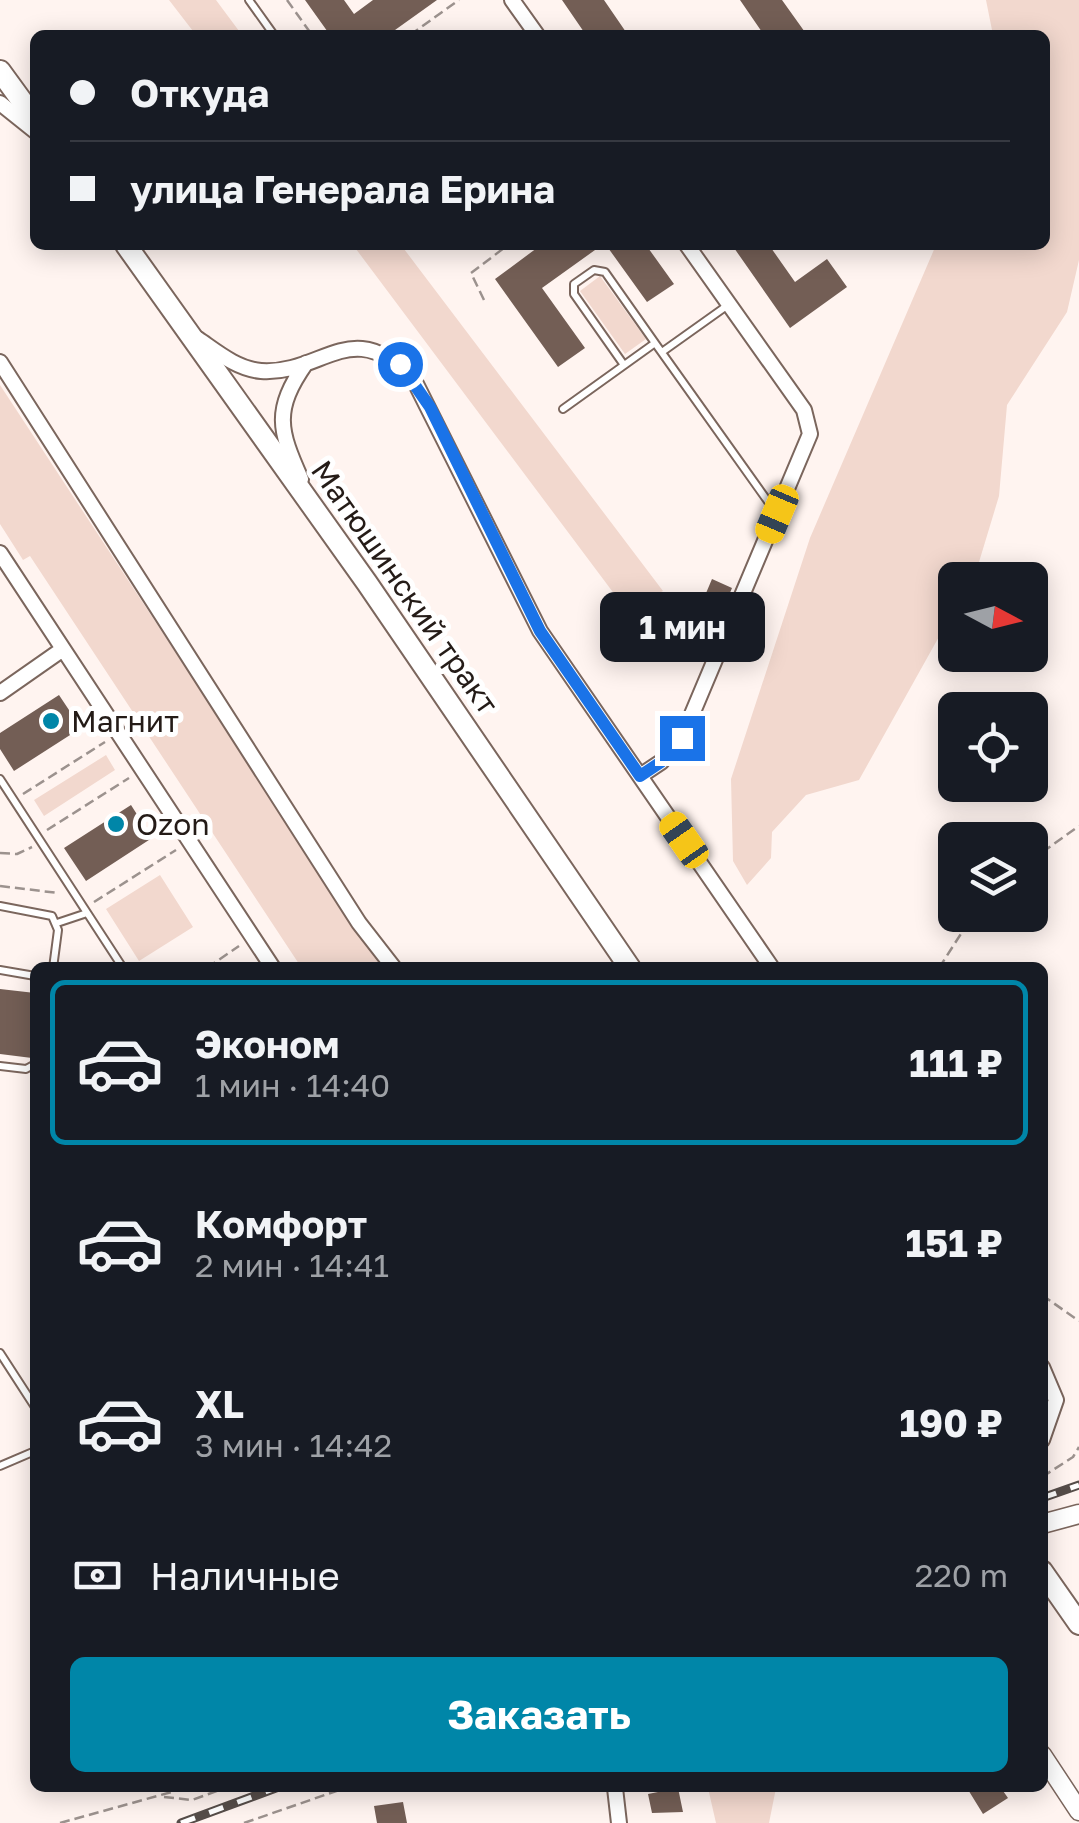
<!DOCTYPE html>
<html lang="ru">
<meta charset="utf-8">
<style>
:root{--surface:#171b24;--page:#242831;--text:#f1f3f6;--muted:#9ea1a6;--line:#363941;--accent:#0086a8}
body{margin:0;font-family:"Golos Text",sans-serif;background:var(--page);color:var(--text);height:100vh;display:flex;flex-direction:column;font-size:38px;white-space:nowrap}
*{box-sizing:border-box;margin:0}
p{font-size:32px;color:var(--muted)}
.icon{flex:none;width:55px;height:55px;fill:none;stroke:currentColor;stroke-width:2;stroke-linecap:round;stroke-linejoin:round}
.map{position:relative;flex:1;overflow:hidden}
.panel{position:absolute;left:30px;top:962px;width:1018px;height:830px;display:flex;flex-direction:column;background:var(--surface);border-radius:15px;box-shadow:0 5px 25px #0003}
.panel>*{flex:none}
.top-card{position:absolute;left:30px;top:30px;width:1020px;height:220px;border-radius:15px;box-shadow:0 5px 25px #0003;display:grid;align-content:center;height:220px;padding:0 40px;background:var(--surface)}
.needle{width:65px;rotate:97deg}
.buttons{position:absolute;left:938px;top:562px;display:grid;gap:20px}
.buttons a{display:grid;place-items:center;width:110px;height:110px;border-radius:15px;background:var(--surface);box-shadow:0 5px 25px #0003;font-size:50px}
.end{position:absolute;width:45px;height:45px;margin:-22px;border:12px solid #1a73e8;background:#fff;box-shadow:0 0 0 5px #fff}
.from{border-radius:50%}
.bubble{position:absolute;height:70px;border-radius:15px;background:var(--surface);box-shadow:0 5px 25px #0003;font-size:32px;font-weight:700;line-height:70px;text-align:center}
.car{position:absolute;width:30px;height:60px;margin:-30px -15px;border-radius:12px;box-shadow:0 0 8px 2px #0007;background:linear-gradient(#f5c518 24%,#345 0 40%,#f5c518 0 76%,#345 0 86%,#f5c518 0)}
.top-card b{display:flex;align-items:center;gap:35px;height:95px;font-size:38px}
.top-card b+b{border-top:2px solid var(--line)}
.top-card i{width:25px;height:25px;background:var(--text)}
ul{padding:18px 0 0;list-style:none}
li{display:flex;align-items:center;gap:30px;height:165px;margin:0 20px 15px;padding:0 20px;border:5px solid transparent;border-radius:15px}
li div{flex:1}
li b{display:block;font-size:38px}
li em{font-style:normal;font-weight:700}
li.on{border-color:var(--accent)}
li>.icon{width:90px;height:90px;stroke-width:1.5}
.pay{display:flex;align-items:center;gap:25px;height:110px;padding:0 40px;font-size:38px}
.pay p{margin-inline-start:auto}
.action{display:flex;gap:20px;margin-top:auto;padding:20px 40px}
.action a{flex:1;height:115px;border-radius:15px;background:var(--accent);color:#fff;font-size:40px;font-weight:700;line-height:115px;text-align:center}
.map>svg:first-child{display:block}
</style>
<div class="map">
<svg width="1079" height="1823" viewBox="0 0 1079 1823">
<rect width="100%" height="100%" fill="#fff4f0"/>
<path fill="#f2d8ce" d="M169,0H216L242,35H196Z
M986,0H1079V260L1067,312L1007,405L999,496L976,572L971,580H955V608L859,780L806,795L772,832L771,858L747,885L733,861L731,779L810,538L936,245H1045V35H993Z
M353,245H401L663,591L627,611Z
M600,276L646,339L625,354L580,291Z
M0,385L382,967H301L30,556L23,560L0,524Z
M106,755L115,770L44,816L34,800Z
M160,875L193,927L139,961L106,909Z
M708,1788H776L769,1823H716Z"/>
<path fill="#735e55" d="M305,0H344L354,14L373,0H437L388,35H330Z
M562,0H604L628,35H586Z
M740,0H782L807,35H764Z
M541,245H602L542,288L585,348L558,367L495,279Z
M606,245H646L674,284L647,302Z
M732,245H769L795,282L827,259L847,287L790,328Z
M712,579L732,588L721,614L701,605Z
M59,695L81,728L14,771L0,749V733Z
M131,805L152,838L86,881L64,848Z
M0,989L35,993L32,1058L0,1054Z
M678,1788L683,1812L652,1813L648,1794Z
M967,1788H1001L1008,1798L983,1814Z
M403,1802L407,1823H377L374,1806Z"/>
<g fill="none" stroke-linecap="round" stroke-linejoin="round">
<defs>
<path id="service" d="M249,0L274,35
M662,352L728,305
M624,365L574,294V284L594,270L605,272L655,343
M563,409L655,343L774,510
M0,779L123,968
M0,906L52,916L58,930L53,968
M57,923L87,913
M0,970L35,976
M0,1066L26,1069L35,1064
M0,1353L35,1407
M0,1466L35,1451"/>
<path id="minor" d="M512,0L537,35
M0,103L35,131
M198,339C217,352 237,369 261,371C324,375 351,313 414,380L540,631L772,968
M0,362L359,923L394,968
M301,479C279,430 273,410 306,363
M0,553L273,968
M0,693L63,649
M640,776L661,762L682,738L810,434L804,410L687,245
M1042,1367L1056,1400L1042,1440
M615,1788L619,1823"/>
<path id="tertiary" d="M1042,1524L1079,1514
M1042,1755L1079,1811"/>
<path id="secondary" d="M0,71L35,119
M126,245L367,583L630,968
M1042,1571L1079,1624"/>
</defs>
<use href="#service" stroke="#7b665d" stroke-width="10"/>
<use href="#minor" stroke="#7b665d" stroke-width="18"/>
<use href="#tertiary" stroke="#7b665d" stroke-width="21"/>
<use href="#secondary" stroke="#7b665d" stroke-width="24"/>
<path stroke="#9c928e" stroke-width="2.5" stroke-dasharray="10 5" stroke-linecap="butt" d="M287,0L312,35
M410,35L459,0
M484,300L471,273L508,245
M23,794L105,742
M47,830L129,778
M0,853L17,854L32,847
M1030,861L1079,826
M0,886L58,893
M94,902L176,850
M207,968L239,946
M939,968L973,915
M1042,1295L1079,1321
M1042,1477L1073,1457L1079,1447
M164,1797L192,1800L225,1788
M60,1823L186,1788
M244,1823L345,1788"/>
<use href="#service" stroke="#fff" stroke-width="6"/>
<use href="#minor" stroke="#fff" stroke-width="14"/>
<use href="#tertiary" stroke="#fff" stroke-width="18"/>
<use href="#secondary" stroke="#fff" stroke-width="20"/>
<defs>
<path id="rail" d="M1042,1498L1079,1485
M181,1823L276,1788"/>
</defs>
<use href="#rail" stroke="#564d49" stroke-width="9"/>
<use href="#rail" stroke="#fff" stroke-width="5" stroke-dasharray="15" stroke-linecap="butt"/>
</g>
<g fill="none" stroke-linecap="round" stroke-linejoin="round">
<path stroke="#1a73e8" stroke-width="12" d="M400,364L430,407L540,631L640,776L661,762L682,738"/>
</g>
<g fill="#0086a8" stroke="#fff" stroke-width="4">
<circle cx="51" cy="721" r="10"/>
<circle cx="116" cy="824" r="10"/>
</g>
<g text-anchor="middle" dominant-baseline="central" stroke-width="10" stroke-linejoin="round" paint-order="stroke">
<g font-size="30" fill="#241b17" stroke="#fff">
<text transform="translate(405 587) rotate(55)">Матюшинский тракт</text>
</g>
<g font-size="30" fill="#241b17" stroke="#fff" text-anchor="start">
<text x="71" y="721">Магнит</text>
<text x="136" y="824">Ozon</text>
</g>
</g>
</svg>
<div class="buttons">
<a><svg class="needle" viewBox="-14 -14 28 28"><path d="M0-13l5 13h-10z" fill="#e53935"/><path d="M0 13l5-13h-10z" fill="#9ea1a6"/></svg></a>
<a><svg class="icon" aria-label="locate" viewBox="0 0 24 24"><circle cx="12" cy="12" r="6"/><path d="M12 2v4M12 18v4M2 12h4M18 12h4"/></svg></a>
<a><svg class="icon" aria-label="layers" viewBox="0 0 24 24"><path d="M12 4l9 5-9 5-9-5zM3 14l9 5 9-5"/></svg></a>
</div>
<i class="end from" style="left:400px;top:364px"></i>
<i class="end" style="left:682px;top:738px"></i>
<div class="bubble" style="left:600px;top:592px;width:165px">1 мин</div>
<i class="car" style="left:777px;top:514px;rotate:203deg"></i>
<i class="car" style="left:684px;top:840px;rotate:325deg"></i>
<div class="top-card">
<b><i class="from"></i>Откуда</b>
<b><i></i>улица Генерала Ерина</b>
</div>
<section class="panel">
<ul>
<li class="on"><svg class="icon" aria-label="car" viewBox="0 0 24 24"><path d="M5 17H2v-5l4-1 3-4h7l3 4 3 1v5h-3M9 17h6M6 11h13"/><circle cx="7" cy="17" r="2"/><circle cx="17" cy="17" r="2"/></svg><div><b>Эконом</b><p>1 мин · 14:40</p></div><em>111 ₽</em></li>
<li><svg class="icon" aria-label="car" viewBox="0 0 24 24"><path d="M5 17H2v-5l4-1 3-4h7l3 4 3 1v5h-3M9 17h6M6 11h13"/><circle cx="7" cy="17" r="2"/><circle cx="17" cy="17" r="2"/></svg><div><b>Комфорт</b><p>2 мин · 14:41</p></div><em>151 ₽</em></li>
<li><svg class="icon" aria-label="car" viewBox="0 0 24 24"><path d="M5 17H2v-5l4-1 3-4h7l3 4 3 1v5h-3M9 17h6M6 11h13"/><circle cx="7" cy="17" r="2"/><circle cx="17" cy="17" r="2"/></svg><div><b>XL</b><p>3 мин · 14:42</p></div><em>190 ₽</em></li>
</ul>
<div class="pay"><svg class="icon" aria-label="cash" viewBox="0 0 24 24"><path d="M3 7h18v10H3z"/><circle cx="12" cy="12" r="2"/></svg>Наличные<p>220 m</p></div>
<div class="action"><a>Заказать</a></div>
</section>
</div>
